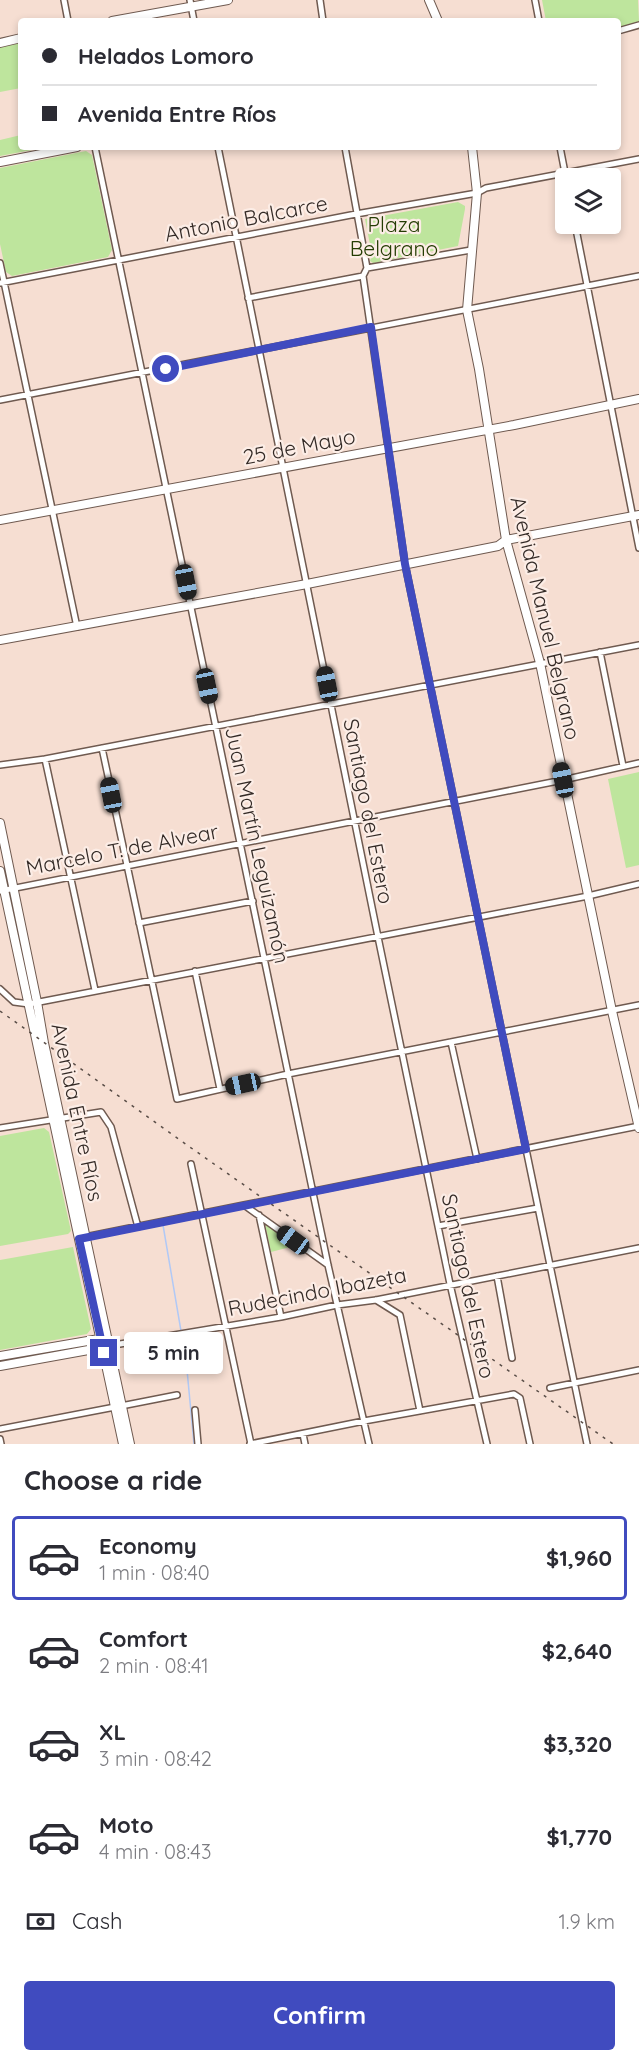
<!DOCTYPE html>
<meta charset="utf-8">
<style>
:root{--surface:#fff;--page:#f2f2f3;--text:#2b2b33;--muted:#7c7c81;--line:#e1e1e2;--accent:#404bbf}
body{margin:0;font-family:Quicksand,sans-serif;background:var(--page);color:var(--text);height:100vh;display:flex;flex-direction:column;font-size:22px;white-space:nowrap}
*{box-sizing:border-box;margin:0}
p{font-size:20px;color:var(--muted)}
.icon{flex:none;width:33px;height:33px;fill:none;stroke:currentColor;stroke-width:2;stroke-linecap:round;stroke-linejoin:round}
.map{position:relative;height:1444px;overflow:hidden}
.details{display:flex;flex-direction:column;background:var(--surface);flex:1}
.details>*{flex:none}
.banner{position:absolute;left:18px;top:18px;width:603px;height:132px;border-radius:6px;box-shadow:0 3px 9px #0003;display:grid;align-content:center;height:132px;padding:0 24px;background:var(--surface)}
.tools{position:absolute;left:555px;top:168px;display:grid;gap:12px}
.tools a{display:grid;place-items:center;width:66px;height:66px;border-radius:6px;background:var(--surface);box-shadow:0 3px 9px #0003;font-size:30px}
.end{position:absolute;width:27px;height:27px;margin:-14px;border:8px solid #404bbf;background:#fff;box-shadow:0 0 0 3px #fff}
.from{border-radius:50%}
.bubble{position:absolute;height:42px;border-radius:6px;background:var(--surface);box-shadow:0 3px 9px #0003;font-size:20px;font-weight:700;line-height:42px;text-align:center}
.car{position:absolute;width:18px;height:36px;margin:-18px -9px;border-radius:8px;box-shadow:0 0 4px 2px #0007;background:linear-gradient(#222 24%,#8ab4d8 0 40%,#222 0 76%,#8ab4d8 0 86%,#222 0)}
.banner b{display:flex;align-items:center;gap:21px;height:57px;font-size:22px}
.banner b+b{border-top:2px solid var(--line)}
.banner i{width:15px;height:15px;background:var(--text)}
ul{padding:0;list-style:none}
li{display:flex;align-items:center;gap:18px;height:84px;margin:0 12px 9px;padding:0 12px;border:3px solid transparent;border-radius:6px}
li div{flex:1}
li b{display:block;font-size:22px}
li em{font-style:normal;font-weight:700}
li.active{border-color:var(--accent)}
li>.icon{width:54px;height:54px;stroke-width:1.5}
h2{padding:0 24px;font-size:27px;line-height:72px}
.pay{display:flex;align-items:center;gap:15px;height:66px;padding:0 24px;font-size:22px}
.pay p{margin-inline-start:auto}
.button{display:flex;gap:12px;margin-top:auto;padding:12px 24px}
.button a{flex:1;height:69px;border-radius:6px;background:var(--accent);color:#fff;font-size:24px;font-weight:700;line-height:69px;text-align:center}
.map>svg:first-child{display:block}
</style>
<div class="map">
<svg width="639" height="1444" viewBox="0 0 639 1444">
<rect width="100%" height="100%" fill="#f6ded2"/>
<path fill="#bee59d" d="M542,0H638L639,21L636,24L618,28V21H546Z
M21,43V88L0,92V47Z
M21,135V147H48L0,156V140Z
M86,151L92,155L112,250L108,257L12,276L6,272L0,244V168Z
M458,202L465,206V209L458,246L373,263L370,261L372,255L365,219Z
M639,772V865L626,868L608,779Z
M44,1128L49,1132L71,1231L68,1234L0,1246V1136Z
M264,1219L298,1245L271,1252Z
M73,1247L91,1329L87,1334L0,1350V1260Z"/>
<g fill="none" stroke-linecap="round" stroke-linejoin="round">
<path stroke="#b1c9f6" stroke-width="1.5" d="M163,1225L181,1331
M184,1338L194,1444"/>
<defs>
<path id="street" d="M64,0L68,21
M190,0L194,21
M320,0L323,21
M535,0L539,21
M618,31L639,25
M95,147L328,1265L369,1444
M218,147L378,937L450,1284L487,1444
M345,147L367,268L363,276L405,564L587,1444
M560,147L566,178
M575,224L639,548
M0,263L77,627
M367,268L471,250
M0,283L356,214L477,193L486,188L639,159
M248,298L363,276
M0,400L639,276
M600,652L623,766
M102,748L177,1099L288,1074L639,1005
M45,759L95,990
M0,765L45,759L639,645
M0,891L563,780L639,763
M139,923L253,901
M195,971L220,1089
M0,989L14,1002L29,1004L588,896L639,884
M451,1042L477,1159
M0,1128L101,1112L111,1127L138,1227
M191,1164L251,1444
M244,1205L639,1126
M259,1215L281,1317
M438,1226L538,1208
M85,1237L244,1205L328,1265
M497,1276L512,1358
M376,1300L400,1315L420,1411
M108,1346L281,1317L337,1305L376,1300L639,1248
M550,1388L639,1370
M121,1406L177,1395
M195,1410L198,1444
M0,1429L115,1407
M303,1434L305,1444
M0,1439L1,1444
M250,1444L364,1421L514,1394L520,1398L530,1444"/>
<path id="secondary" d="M429,0L438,21
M112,21L228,0
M0,43L21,38
M472,147L477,193L467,310L479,369L506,540L540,663L612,1011L639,1128
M0,162L77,147
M0,520L514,425L639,399
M0,640L307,584L498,546L506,540L639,515
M0,823L37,1002L44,1043L130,1444
M0,871L123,1444
M0,1356L105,1338
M0,1366L105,1347"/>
</defs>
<use href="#street" stroke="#6f5a50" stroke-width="8"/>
<use href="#secondary" stroke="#6f5a50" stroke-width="10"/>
<use href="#street" stroke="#fff" stroke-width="5"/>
<use href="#secondary" stroke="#fff" stroke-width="8"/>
<path stroke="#5a4e48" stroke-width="1.5" stroke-dasharray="3 6" stroke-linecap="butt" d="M0,1011L187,1145L613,1444"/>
</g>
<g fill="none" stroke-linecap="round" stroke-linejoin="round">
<path stroke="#404bbf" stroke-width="8" d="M104,1353L79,1239L526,1149L405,564L371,327L166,369"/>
</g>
<g text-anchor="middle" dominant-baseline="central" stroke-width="4.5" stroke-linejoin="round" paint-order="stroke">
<g font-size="21" fill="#332a26" stroke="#fcede6">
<text transform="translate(246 218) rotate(-11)">Antonio Balcarce</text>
<text transform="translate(299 446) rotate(-11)">25 de Mayo</text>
<text transform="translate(546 618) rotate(77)">Avenida Manuel Belgrano</text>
<text transform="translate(369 811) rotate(79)">Santiago del Estero</text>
<text transform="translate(258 845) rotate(78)">Juan Martín Leguizamón</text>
<text transform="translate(122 849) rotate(-11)">Marcelo T. de Alvear</text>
<text transform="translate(78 1112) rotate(78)">Avenida Entre Ríos</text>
<text transform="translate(469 1286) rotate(78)">Santiago del Estero</text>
<text transform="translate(317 1291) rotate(-11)">Rudecindo Ibazeta</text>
</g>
<g font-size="21" fill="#243d03" stroke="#fcede6">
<text x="394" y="224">Plaza<tspan x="394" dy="24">Belgrano</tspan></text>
</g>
</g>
</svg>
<div class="tools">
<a><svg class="icon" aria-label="layers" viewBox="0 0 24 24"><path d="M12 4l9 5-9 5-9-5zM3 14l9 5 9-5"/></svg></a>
</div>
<i class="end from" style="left:166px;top:369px"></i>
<i class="end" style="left:104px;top:1353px"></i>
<div class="bubble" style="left:124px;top:1332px;width:99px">5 min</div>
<i class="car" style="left:186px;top:582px;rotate:169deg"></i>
<i class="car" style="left:327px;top:684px;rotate:349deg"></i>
<i class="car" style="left:207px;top:686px;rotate:168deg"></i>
<i class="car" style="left:563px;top:780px;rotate:349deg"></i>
<i class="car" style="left:111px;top:795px;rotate:349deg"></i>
<i class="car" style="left:243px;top:1084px;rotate:258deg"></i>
<i class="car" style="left:293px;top:1240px;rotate:306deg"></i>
<div class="banner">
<b><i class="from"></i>Helados Lomoro</b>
<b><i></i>Avenida Entre Ríos</b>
</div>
</div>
<section class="details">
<h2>Choose a ride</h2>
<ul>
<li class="active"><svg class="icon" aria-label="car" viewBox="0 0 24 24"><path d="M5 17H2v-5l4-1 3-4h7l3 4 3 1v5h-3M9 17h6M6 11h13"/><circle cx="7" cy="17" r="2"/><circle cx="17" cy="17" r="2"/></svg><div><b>Economy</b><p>1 min · 08:40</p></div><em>$1,960</em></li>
<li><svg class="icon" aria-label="car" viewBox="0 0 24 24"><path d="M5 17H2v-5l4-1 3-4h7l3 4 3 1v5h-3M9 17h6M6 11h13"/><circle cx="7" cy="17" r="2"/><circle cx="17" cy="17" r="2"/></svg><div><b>Comfort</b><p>2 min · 08:41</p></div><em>$2,640</em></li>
<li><svg class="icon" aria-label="car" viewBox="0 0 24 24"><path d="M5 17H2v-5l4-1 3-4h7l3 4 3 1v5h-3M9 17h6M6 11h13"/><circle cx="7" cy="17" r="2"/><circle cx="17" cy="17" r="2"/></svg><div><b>XL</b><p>3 min · 08:42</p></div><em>$3,320</em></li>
<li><svg class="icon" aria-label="car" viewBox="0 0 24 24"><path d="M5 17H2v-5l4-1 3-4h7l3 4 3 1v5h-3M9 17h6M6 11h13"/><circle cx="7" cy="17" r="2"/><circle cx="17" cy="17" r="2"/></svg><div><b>Moto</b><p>4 min · 08:43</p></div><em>$1,770</em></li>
</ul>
<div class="pay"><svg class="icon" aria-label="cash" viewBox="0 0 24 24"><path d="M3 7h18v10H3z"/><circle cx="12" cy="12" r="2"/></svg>Cash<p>1.9 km</p></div>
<div class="button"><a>Confirm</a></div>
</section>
